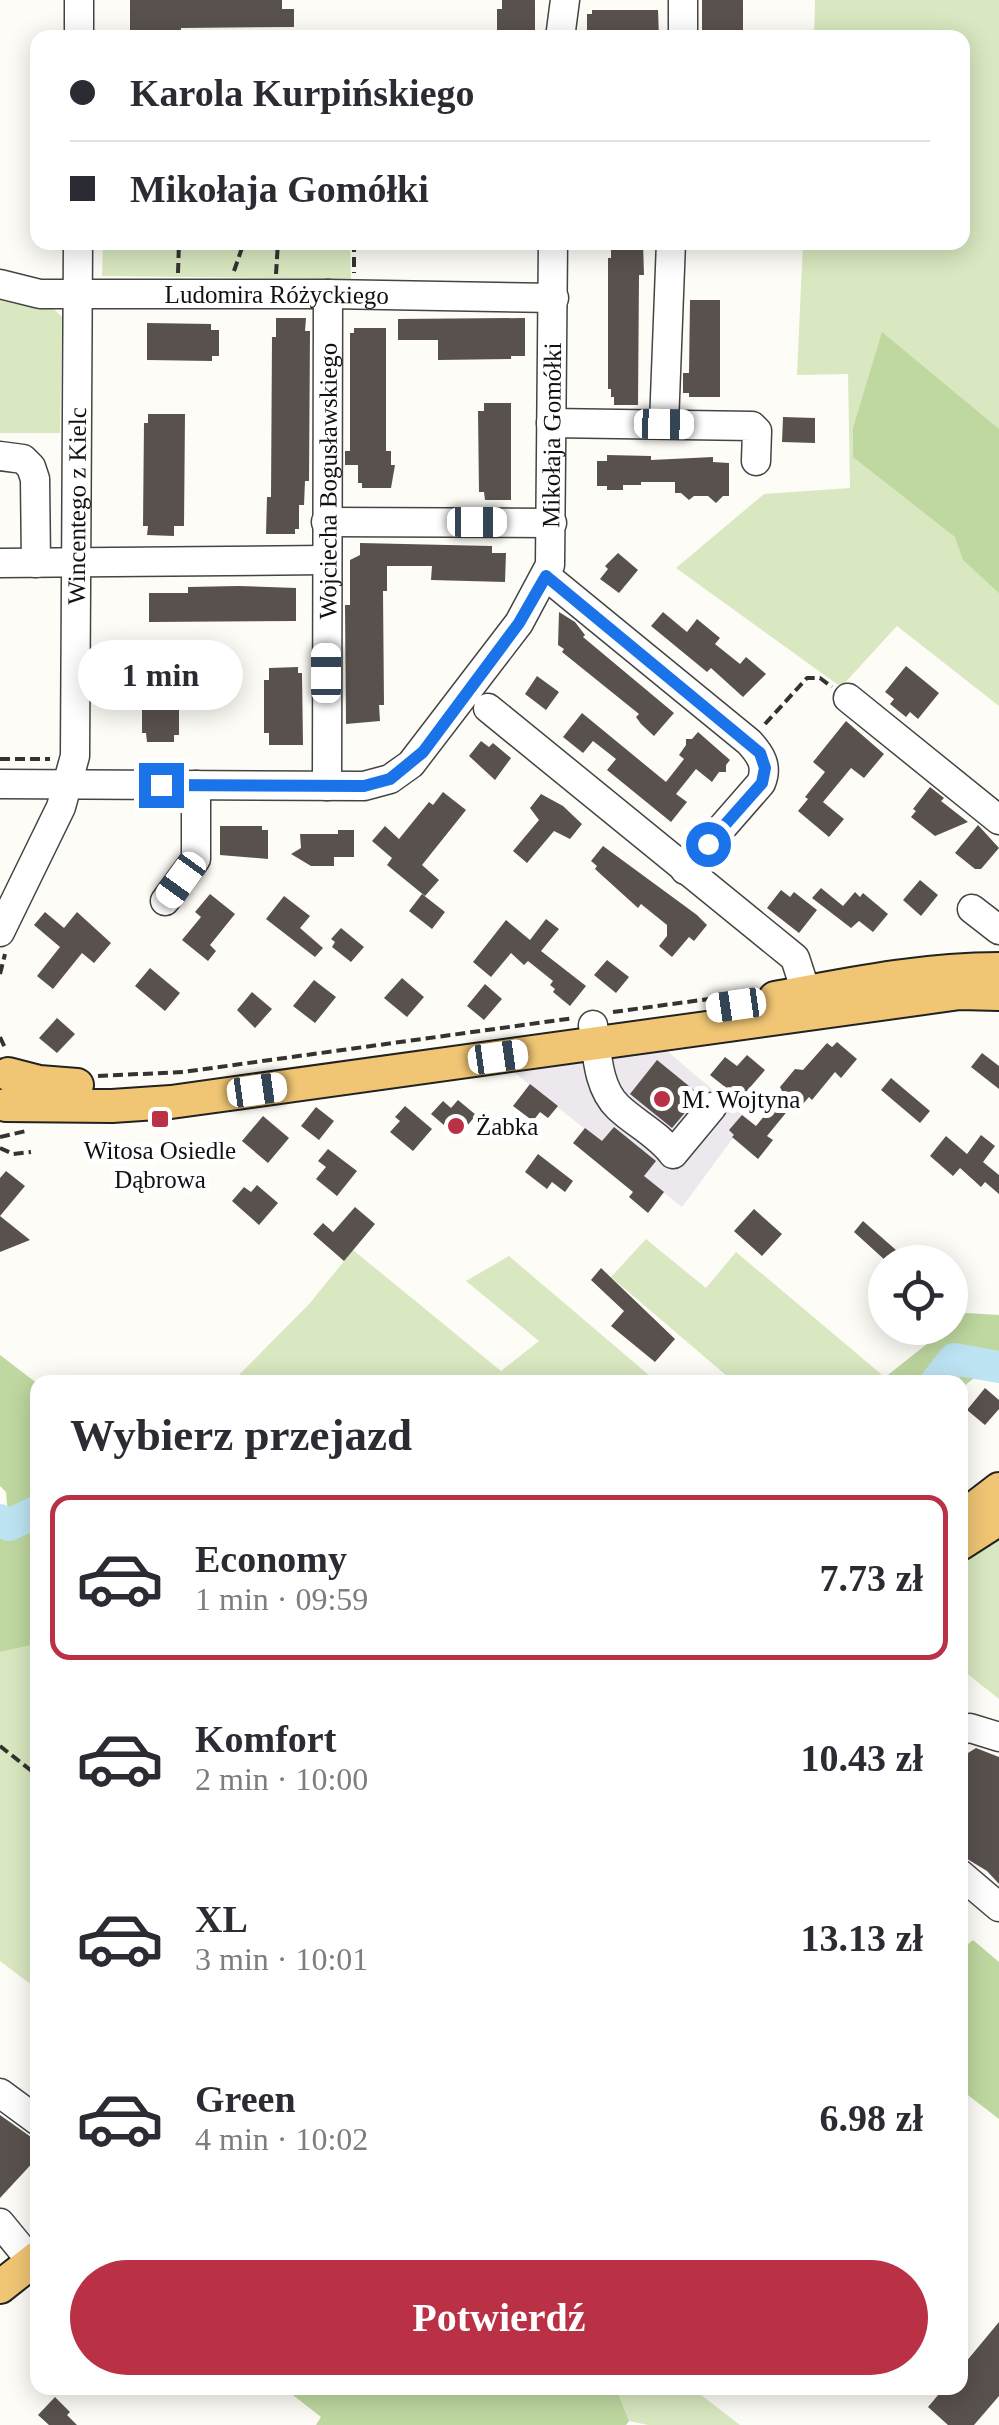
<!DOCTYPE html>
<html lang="pl">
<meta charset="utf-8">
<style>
:root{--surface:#fff;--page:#f7f7f7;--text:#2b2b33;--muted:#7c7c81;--line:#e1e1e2;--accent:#ba3044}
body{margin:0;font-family:Georgia,serif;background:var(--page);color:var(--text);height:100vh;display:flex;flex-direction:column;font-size:38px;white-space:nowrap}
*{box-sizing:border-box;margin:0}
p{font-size:32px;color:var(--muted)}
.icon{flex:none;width:55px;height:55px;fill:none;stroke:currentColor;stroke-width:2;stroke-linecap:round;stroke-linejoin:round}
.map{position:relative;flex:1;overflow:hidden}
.side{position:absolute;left:30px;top:1375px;width:938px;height:1020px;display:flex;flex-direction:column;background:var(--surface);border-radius:20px;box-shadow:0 5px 25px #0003}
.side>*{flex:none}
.hud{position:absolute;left:30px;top:30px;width:940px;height:220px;border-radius:20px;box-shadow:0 5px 25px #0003;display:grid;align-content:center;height:220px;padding:0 40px;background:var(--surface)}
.controls{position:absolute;left:868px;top:1245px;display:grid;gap:20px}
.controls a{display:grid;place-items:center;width:100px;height:100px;border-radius:50%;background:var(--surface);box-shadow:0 5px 25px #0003;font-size:50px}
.end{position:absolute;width:45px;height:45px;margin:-22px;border:12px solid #1a73e8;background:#fff;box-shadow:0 0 0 5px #fff}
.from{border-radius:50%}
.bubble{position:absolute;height:70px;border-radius:35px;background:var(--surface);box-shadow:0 5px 25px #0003;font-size:32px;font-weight:600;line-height:70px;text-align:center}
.car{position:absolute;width:30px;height:60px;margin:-30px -15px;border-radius:12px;box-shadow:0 0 8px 2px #0007;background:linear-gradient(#fff 24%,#345 0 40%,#fff 0 76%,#345 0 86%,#fff 0)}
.hud b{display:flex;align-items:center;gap:35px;height:95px;font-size:38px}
.hud b+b{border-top:2px solid var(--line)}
.hud i{width:25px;height:25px;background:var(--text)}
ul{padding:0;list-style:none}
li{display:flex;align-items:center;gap:30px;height:165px;margin:0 20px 15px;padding:0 20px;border:5px solid transparent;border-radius:20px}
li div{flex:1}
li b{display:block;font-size:38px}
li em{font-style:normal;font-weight:600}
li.selected{border-color:var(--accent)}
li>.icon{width:90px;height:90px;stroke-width:1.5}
h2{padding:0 40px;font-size:45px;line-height:120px}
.primary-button{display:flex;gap:20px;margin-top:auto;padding:20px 40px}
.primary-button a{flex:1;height:115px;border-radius:60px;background:var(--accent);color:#fff;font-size:40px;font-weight:600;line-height:115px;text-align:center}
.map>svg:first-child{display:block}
</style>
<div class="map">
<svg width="999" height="2425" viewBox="0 0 999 2425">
<rect width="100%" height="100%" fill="#fefcf6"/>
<path fill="#ede7ee" d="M667,1051L747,1119L682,1207L514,1072Z"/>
<path fill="#d9e8c0" d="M815,0H999V706L897,626L841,687L676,568L764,494L850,488L848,374L797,375L803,243L962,242V38L814,37Z
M103,243H350L351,279L102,276Z
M0,300L51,306L62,317L60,433H0Z
M646,1239L706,1288L736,1252L887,1379L879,1382H827L822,1379L798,1382H734L611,1277Z
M353,1250L501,1371L539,1341L466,1281L509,1256L657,1382H232L310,1303Z
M999,1537V1699L960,1668V1562Z
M37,1644V1989L0,1961V1652Z
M616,2388H692L740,2425H648L629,2421Z"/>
<path fill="#bfd8a0" d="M882,332L999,429V593L963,560L955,537L853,457V428Z
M966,1313L999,1315V1381L986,1369L960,1389V1382H879Z
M0,1355L38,1384L37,1504L8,1515L6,1492L0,1486Z
M37,1515V1644L0,1652V1526L7,1530Z
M973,1940L999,1962V2119L960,2089V1951Z
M292,2388H616L629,2421L626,2425H316L321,2417L289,2392Z"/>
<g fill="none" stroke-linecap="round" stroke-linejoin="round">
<path stroke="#bde4f3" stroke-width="32" d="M936,1382L954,1359L999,1367
M0,1520L9,1525L38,1511"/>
</g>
<path fill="#59514e" d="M130,0H282V9H294V27L181,28V35L130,33Z
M502,0H535V37H497V9H502Z
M702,0H743V38H702Z
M592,10H658L659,38H587V14H592Z
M616,242H643L644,275H639L638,405H614V397H611V389H608V258H611V250H616Z
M690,300H720V397H689V393H683V373H689Z
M276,318H306L305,331H310L309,481H305L304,505H299V529H295V534H266L267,497H271L272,337H276Z
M525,318V356H511V359L438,360V340H398V319Z
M147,323L211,324V330H219V356H212V361L147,360Z
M354,328H386V451H391V465H395L391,488H362V483H358V465H345V451H350V333H354Z
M484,403H511V500H485L484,492H479L478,411H484Z
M148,414H185L184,526H174V536L147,535L148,526H143L144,423H148Z
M783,417L815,418V443L782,442Z
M607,455L651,456V460L713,457V462L729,463V496H723L716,503L708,496H694L689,500L681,493H675V482H641V485H623V490H607V486H597V461H607Z
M360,543L492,546V553H506L505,582L431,580L432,566H387V591H383L384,705H379L380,721L346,724L345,605H350V560L360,555Z
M618,553L638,570L619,593L600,579L608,569L605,566Z
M238,586L296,588V621L149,622V593H188V587Z
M559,612L575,622L585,635L583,637L674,713L654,736L641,724L636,717L639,714L562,652L564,649L558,645Z
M663,612L687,632L697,619L720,638L715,644L740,664L746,657L766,674L743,697L711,668L707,672L651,626Z
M906,666L939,693L918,719L910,712L906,717L890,704L894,699L885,692Z
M298,667V673H302L303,745H269V733H264V680H269V668Z
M146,668H179V735H174V742H147L146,733H142V679H147Z
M537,676L559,692L546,710L525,694Z
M582,713L666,782L684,759L679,755L686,745V739H692L698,732L730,760L726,765V772H719L712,782L696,769L676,794L687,802L671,822L607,770L616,759L593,741L583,753L563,737Z
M846,721L884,754L864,778L851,768L823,802L844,819L829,837L798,811L808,799L805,797L825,772L813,762Z
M481,741L489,747L493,743L511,758L495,780L469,756Z
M930,787L944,798L941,801L968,822L935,836L911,817L916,811L913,809Z
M443,792L466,810L422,865L439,880L425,896L387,865L392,858L372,841L385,826L399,839L429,802L433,805Z
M541,794L563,806L582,824L570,839L554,831L527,863L513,851L539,820L530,808Z
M978,825L999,848L981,869H975L955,853Z
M220,826H262V830H268V859L220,855Z
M338,830H354V857H334V866H311L291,854L301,848L300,834H338Z
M603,846L697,915L707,925L694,941L689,937L672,957L659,946L667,936V925L641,904L638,908L595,869L597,866L591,861Z
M920,880L938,895L921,916L903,900Z
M821,888L843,906L855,892L860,897L863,893L888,914L873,932L859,921L851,928L812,898Z
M781,890L790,897L794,892L817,910L799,933L767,908Z
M210,894L235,914L210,945L216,951L208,961L182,940L201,917L195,912Z
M422,894L445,912L432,929L409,911Z
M284,896L310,916L300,928L323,948L315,957L266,919Z
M45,912L64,928L77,912L111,943L94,963L82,953L53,989L37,976L60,947L34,925Z
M546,919L559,929L541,951L586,986L570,1006L553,992L555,989L550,985L553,981L528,961L524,965L511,953L491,977L473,962L506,920L530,940Z
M341,928L364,947L351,962L332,947L335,942L331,939Z
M607,960L629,977L616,993L594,975Z
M150,968L180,993L165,1011L135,986Z
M402,978L424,997L407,1017L384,998Z
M314,980L336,997L315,1023L293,1006Z
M485,984L502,999L484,1020L467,1006Z
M252,992L272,1009L255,1028L237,1010Z
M57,1018L75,1034L57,1053L39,1038Z
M837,1042L857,1059L841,1078L835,1072L812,1100L809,1097L802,1105L794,1103L767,1136L773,1140L758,1159L732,1137L734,1135L729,1130L742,1115L756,1126L783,1093L780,1087L795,1069L803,1070L827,1043L832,1047Z
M982,1053L999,1066V1089L971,1067Z
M747,1055L765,1070L740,1099L710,1075L725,1057L737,1066Z
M657,1060L700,1095L672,1128L630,1094Z
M891,1078L930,1111L920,1123L881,1090Z
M530,1084L558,1106L548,1118L540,1112L533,1121L513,1106Z
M458,1100L476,1115L458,1137L431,1114L443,1101L451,1108Z
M405,1106L432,1129L413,1151L390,1132L400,1121L395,1117Z
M316,1107L334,1121L319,1140L301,1126Z
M263,1116L289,1138L268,1163L242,1141Z
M614,1127L656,1161L644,1176L664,1192L648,1213L629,1197L633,1192L573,1143L585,1128L602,1141Z
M981,1135L995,1146L983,1162L999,1175V1194L985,1182L981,1187L960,1168L953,1176L930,1156L946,1136L967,1154Z
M328,1149L357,1171L337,1196L316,1179L326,1167L318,1161Z
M538,1154L573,1181L565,1192L552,1182L547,1189L525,1172Z
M6,1171L25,1186L0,1216L30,1240L0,1252V1178Z
M257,1185L278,1203L259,1225L232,1201L244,1187L251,1192Z
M355,1207L375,1224L344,1261L313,1234L323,1223L333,1232Z
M754,1209L782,1234L762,1256L734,1231Z
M863,1221L896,1250L886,1261L854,1232Z
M601,1268L675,1339L655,1362L611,1326L624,1311L591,1280Z
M985,1388L999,1400V1409L985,1425L967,1410Z
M976,1748L999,1757V1884L987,1871L964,1857L960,1850V1758Z
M0,2115L38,2142V2157L0,2198Z
M999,2322V2396L974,2425H948L928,2407L944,2388H960V2369Z
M55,2397L70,2412L67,2415L77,2425H49L38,2415Z"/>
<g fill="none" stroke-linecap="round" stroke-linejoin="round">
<defs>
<g id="minor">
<path d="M79,0V38"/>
<path d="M560,38L565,0"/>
<path d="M683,38V0"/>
<path id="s1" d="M0,284L40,294H328L554,298"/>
<path d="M551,423L752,426L757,431L756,461"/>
<path d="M664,424L671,242"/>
<path d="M0,456L23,459L31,467L35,479L36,563"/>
<path d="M326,522L552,523"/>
<path d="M0,563L326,560"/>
<path d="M546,576L749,742C761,755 768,766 761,783L685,870"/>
<path d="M848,698L999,820"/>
<path d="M488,708L795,958L806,992"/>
<path id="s2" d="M0,784L364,786L390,779L411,764L519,623L550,565L553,242"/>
<path id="s3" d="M327,786L328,294"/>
<path d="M165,901L196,859V785"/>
<path d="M972,909L999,930"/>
<path id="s4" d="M0,932L61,807L75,756L78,242"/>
<path d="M593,1025C597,1051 597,1087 618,1107C636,1124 658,1134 673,1154L712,1107"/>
<path d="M960,1730L970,1728L999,1737"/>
<path d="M960,1874L999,1907"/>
<path d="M0,2093L38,2121"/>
<path d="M0,2223L32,2262"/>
</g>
<path id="major" d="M775,998C850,984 922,969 999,969
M8,1074L39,1082L77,1085
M6,1105L112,1106L171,1102L960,993L999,994
M960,1519L999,1489
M960,1544L999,1519
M0,2287L38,2257"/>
</defs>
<use href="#minor" stroke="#444" stroke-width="31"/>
<use href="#major" stroke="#222" stroke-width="36"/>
<path stroke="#333" stroke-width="4" stroke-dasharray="10 5" stroke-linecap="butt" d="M354,242V273
M234,271L244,242
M178,273L179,242
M276,274L278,242
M765,724L807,678H820L832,687
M0,759H50
M0,974L5,954
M613,1012L753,993
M0,1037L6,1050
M98,1076L183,1072L574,1018
M0,1137L26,1131
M0,1148L13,1154L31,1152
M0,1746L38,1776"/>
<use href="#minor" stroke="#fff" stroke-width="28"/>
<use href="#major" stroke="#f0c674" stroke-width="32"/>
</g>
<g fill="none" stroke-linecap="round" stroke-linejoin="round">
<path stroke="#1a73e8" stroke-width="12" d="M161,785L364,786L390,779L423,752L519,623L546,576L760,753L765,768L762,783L708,844"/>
</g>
<g fill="#ba3044" stroke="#fff" stroke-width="4">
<circle cx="662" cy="1099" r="10"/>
<rect x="150" y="1109" width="20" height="20" rx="5"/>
<circle cx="456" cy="1126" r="10"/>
</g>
<g text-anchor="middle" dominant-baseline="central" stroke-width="10" stroke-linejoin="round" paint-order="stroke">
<g font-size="25" fill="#111" stroke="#fff">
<text stroke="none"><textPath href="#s1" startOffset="278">Ludomira Różyckiego</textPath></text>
<text stroke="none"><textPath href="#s2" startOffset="790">Mikołaja Gomółki</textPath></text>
<text stroke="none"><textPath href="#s3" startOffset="305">Wojciecha Bogusławskiego</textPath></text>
<text stroke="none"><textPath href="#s4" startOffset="442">Wincentego z Kielc</textPath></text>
</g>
<g font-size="25" fill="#111" stroke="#fff" text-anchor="start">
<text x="682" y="1099">M. Wojtyna</text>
<text x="476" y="1126">Żabka</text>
<text x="160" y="1150" text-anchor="middle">Witosa Osiedle<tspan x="160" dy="29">Dąbrowa</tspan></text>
</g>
</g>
</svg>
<div class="controls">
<a><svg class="icon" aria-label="locate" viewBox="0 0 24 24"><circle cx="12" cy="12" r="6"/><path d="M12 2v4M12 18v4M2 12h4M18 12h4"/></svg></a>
</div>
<i class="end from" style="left:708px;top:844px"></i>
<i class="end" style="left:161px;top:785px"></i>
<div class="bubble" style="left:78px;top:640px;width:165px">1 min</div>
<i class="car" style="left:664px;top:424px;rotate:91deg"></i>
<i class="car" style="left:477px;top:522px;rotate:90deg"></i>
<i class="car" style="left:326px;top:673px;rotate:0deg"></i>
<i class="car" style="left:181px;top:880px;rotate:216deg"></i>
<i class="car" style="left:736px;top:1005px;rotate:262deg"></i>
<i class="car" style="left:498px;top:1057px;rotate:82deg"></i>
<i class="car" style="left:257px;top:1090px;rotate:82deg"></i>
<div class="hud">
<b><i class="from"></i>Karola Kurpińskiego</b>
<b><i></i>Mikołaja Gomółki</b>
</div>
<section class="side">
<h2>Wybierz przejazd</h2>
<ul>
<li class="selected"><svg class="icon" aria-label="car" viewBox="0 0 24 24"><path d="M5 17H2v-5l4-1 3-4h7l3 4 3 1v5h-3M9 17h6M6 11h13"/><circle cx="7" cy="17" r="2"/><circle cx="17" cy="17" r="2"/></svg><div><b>Economy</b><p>1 min · 09:59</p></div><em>7.73 zł</em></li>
<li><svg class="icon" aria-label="car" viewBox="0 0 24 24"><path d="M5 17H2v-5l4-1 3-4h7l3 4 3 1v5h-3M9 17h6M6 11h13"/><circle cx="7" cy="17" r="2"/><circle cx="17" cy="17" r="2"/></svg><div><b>Komfort</b><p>2 min · 10:00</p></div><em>10.43 zł</em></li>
<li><svg class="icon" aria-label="car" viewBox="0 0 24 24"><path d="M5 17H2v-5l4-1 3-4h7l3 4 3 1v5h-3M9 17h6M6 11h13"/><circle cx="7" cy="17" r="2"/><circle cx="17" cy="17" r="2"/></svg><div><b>XL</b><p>3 min · 10:01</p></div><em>13.13 zł</em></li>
<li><svg class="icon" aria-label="car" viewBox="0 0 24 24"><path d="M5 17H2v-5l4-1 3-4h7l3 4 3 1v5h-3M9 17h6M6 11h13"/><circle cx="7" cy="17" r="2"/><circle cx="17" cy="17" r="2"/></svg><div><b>Green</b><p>4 min · 10:02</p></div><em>6.98 zł</em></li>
</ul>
<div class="primary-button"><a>Potwierdź</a></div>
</section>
</div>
